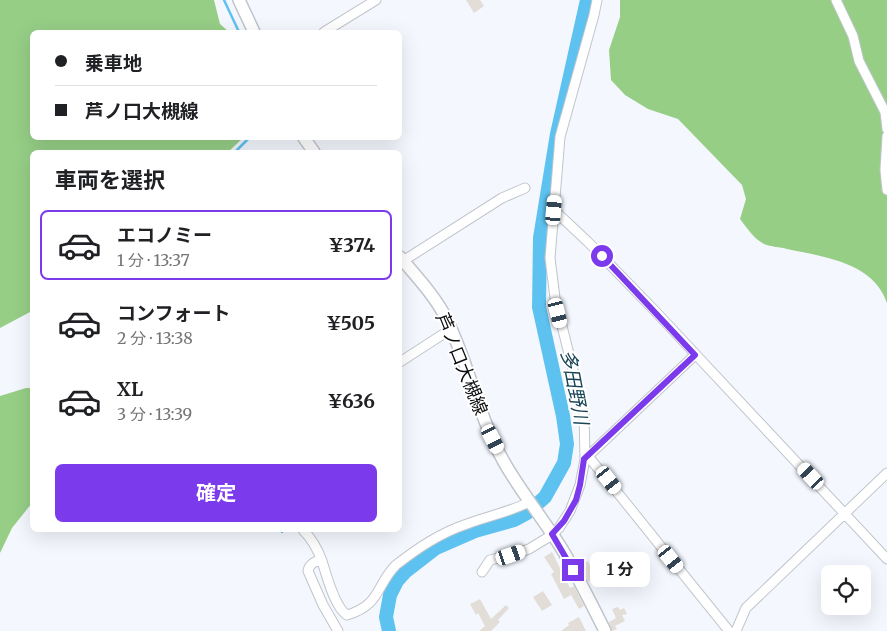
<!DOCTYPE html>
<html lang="ja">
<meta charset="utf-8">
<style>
:root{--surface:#fff;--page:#f6f6f6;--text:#202124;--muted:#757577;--line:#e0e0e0;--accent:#7c3aed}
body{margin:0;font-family:Merriweather,"Noto Sans JP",serif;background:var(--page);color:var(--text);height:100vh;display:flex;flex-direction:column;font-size:19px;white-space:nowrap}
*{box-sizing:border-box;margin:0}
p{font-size:16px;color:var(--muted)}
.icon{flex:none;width:28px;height:28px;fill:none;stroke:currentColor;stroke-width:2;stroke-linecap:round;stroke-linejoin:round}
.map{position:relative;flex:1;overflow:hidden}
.panel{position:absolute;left:30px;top:150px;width:372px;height:382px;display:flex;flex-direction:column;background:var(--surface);border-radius:8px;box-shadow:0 5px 20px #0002}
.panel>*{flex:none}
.guide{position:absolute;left:30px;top:30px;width:372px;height:110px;border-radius:8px;box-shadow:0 5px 20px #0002;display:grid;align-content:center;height:110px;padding:0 25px;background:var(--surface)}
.controls{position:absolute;left:821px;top:565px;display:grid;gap:10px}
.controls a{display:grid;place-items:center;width:50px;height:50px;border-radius:8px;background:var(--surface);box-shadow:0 5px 20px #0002;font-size:25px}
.end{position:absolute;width:22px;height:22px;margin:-11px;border:6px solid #7c3aed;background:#fff;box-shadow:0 0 0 2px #fff}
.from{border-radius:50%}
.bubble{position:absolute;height:35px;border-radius:8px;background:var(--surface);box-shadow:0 5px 20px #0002;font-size:16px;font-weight:700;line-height:35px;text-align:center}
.car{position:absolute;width:15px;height:30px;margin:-15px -8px;border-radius:6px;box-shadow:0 0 4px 1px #0007;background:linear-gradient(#fff 24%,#345 0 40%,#fff 0 76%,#345 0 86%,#fff 0)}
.guide b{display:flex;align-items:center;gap:18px;height:48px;font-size:19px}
.guide b+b{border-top:1px solid var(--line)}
.guide i{width:12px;height:12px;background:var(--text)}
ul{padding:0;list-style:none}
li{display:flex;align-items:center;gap:15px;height:70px;margin:0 10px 8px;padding:0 15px;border:2px solid transparent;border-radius:8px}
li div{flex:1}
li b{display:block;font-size:19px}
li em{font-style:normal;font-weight:700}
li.on{border-color:var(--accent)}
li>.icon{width:45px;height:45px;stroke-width:1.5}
h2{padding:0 25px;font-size:22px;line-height:60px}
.button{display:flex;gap:10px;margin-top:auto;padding:10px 25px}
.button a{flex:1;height:58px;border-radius:8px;background:var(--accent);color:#fff;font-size:20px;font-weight:700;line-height:58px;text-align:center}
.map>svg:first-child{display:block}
</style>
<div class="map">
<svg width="887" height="631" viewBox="0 0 887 631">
<rect width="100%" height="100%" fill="#f4f8fe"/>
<path fill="#96ce86" d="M0,0H214L220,24L229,32H32V138H243L228,152H32V311L0,328Z
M620,0H887V303C873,262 824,257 787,249C780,247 771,247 764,244C754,239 747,228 740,219L746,199L742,185L678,119L648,109L625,95L611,80L609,50L620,17Z
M26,388H32V503L12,528L0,553V396Z"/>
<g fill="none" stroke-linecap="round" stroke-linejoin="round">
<path stroke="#5dc2f0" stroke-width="2.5" d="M224,0L239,32
M235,152L249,138
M281,530L282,532"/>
<path stroke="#5dc2f0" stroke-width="14" d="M389,631L386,617L390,595L397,581L405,572L436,548L475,531L514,520L527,513L545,497L564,463L567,444L563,416L539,307L540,238L557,134L587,0"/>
</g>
<path fill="#e3ddd7" d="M466,0H480L484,6L474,13Z
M552,552L570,588L574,586L584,606L579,609L571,595L564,599L551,574L554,572L544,557Z
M581,558L584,563L588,561L596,578L588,582L577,560Z
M543,591L552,605L542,611L533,597Z
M480,599L491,619L506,605L509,608L498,620L500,622L491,631H479L485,626L478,613L476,615L470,604Z
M618,607L620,610L624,608L627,614L622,615L625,621L615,626L617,629L612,631L609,622L616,618L612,609Z
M579,617L586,631H561L569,625L568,623Z"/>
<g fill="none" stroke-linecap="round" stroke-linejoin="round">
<defs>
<path id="minor" d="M836,0L853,36L859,61L885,112L887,129
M324,32L376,0
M887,136L885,170L887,190
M554,210L588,242L656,312L887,559
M403,261L502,198L525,188
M400,362L451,329
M588,456L729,631
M585,459L695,355
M303,530C311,538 318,550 322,561C326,574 335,608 347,615C381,605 376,585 396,565C418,548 440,533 467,524C488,516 510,512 529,502
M321,559C315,562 309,564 308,571L323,605L338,631
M482,572L490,560L511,555L529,549L552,535L559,528L570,511L580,485L585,459L584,414L555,298L550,258L560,137L594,15L597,0
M736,631L746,608L887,473"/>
<path id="major" d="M239,0L254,32
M304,138L314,152
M400,257C416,276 435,296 446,318C469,364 478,416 504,462C522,494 546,522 565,554C579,579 592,605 605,631"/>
</defs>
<use href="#minor" stroke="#c0c5cb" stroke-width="11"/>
<use href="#major" stroke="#c0c5cb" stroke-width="14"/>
<use href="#minor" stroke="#fff" stroke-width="9"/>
<use href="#major" stroke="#fff" stroke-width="11"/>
</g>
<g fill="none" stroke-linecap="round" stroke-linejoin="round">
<path stroke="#7c3aed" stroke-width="6" d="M573,570L552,534L564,521L576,500L580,485L584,459L695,355L602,256"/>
</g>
<g text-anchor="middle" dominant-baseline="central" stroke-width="4" stroke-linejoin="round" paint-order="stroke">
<g font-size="18" fill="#0a0c0e" stroke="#fff">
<text transform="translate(462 364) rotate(68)">芦ノ口大槻線</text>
</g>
<g font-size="19" font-style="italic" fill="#194558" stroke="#fff">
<text transform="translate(575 387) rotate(79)">多田野川</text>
</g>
</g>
</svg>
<div class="controls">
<a><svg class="icon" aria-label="locate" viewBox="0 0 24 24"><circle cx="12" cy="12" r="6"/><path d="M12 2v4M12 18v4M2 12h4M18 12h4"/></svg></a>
</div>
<i class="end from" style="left:602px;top:256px"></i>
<i class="end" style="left:573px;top:570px"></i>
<div class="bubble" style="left:590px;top:552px;width:60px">1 分</div>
<i class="car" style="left:554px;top:210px;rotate:5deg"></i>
<i class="car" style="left:558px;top:313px;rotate:166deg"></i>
<i class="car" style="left:493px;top:439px;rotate:153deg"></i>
<i class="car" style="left:811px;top:476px;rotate:317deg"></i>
<i class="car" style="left:609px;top:480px;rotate:142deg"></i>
<i class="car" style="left:511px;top:555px;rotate:71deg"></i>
<i class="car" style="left:671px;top:559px;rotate:141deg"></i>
<div class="guide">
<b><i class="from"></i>乗車地</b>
<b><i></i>芦ノ口大槻線</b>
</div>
<section class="panel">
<h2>車両を選択</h2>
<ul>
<li class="on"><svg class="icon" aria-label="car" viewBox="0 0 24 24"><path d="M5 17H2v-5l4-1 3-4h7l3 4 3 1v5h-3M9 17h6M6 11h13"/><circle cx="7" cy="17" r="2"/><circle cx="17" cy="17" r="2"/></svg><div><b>エコノミー</b><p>1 分 · 13:37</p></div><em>¥374</em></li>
<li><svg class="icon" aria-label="car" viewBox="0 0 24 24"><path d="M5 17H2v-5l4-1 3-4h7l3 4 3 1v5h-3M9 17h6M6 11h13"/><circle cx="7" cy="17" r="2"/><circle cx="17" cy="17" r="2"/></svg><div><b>コンフォート</b><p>2 分 · 13:38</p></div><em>¥505</em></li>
<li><svg class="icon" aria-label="car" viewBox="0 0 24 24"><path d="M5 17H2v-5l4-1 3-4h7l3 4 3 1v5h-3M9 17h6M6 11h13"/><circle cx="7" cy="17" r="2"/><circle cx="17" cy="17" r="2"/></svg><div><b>XL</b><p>3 分 · 13:39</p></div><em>¥636</em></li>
</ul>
<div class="button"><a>確定</a></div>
</section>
</div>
